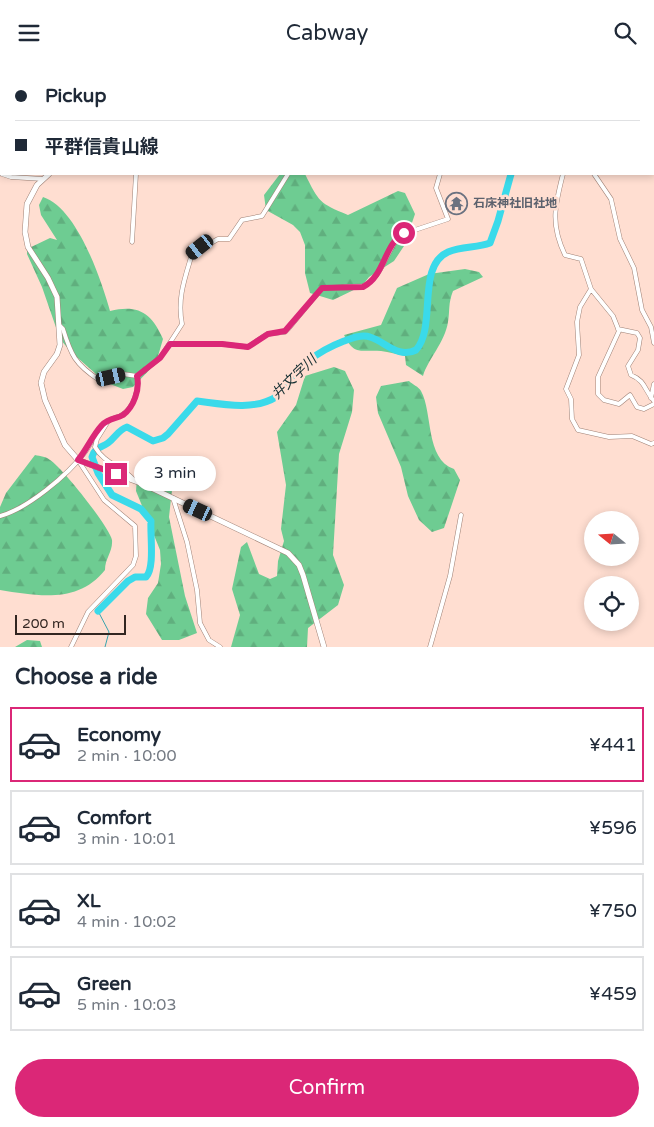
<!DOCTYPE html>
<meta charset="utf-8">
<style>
:root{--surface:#fff;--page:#f2f2f3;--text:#1f2937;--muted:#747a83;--line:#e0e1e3;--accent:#db2777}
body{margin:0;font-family:"Varela Round","Noto Sans JP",sans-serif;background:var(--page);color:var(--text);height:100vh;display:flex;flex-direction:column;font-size:19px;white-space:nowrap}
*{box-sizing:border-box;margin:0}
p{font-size:16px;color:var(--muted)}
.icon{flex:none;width:28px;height:28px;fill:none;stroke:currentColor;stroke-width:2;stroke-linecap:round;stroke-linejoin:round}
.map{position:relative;height:582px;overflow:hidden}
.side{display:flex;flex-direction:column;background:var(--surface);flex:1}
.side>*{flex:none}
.guide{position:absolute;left:0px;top:0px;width:655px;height:110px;box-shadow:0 2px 8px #0003;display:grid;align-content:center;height:110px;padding:0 15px;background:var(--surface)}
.needle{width:32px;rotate:288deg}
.tools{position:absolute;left:584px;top:446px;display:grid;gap:10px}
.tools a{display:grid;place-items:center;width:55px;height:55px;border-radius:50%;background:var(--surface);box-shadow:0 2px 8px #0003;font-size:25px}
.scale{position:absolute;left:15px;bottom:12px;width:111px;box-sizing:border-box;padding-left:5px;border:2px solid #322621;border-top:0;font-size:14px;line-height:18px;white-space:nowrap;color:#322621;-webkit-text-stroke:4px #ffded1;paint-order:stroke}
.end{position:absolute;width:22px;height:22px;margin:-11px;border:6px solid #db2777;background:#fff;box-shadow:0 0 0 2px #fff}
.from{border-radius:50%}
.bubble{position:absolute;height:35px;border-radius:18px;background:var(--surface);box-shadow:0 2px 8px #0003;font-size:16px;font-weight:600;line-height:35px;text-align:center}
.car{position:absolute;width:15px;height:30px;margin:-15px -8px;border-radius:6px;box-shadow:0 0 4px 1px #0007;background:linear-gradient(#222 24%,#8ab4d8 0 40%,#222 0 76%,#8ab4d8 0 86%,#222 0)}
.guide b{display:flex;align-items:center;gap:18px;height:48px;font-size:19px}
.guide b+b{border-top:1px solid var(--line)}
.guide i{width:12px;height:12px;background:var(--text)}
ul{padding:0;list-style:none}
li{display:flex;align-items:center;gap:15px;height:75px;margin:0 10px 8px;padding:0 5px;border:2px solid var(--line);border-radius:0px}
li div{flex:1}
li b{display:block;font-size:19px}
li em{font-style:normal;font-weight:600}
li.on{border-color:var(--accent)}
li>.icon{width:45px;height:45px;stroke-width:1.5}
h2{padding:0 15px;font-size:22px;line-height:60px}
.cta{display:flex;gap:10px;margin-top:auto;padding:10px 15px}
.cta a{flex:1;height:58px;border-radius:30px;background:var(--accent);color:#fff;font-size:20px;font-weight:600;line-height:58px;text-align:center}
header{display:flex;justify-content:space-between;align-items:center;height:65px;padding:0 15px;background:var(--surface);font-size:22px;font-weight:600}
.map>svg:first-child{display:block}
</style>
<header><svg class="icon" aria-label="menu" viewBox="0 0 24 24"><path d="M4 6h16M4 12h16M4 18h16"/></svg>Cabway<svg class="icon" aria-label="search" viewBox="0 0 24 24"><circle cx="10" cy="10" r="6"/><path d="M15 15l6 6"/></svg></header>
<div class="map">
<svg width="654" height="582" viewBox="0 0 654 582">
<defs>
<pattern id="forest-firs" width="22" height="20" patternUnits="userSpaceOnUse" patternTransform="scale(1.25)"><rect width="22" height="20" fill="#6ecc92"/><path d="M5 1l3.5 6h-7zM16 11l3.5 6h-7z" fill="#60af7e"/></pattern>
</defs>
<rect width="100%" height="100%" fill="#ffded1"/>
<path fill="url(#forest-firs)" d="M280,109H305C319,137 319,138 348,150L398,126L405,128L415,149L404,181L394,196L369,212L362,221L333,235L310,228L305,208V180L300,167L293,160L266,145L264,130Z
M43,132C77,143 101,214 110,246C138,239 152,248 163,274L156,298L133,322L123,324L105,317L71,287L60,274L42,222L27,189V184L50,173L57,175L41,150L39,140Z
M465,204L479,207L483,212L453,226C448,239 450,245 448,257C445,277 428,294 423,311L406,300L405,291C397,289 389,287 381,286C361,284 355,292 344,270L381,260L397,223L429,209Z
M334,302L345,306L354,325L352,347L339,389L333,490L344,520L338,540L308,563L307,582H231L240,550L232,524L241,482L247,477L259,509L270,514L277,511L278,496L284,476L281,464L286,420L277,367L296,340L305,311Z
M409,316C412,319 419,322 421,326C433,347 425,394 454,404L460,415L444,463L432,467L419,455L408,431L401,402L378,348L376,332L381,321Z
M35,390C40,391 47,392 50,395C62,402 110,463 112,475C113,487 105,493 105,505C78,539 38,531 0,525V442L6,428Z
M144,408L164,409L173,416L169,452L185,531L197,568L179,575H162L146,549L148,533L158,518L161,499L160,485L136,426L137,412Z
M27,575L40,576L42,582H15Z"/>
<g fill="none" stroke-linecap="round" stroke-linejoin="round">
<path stroke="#38a4ae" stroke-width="1" d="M98,546L109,567L105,582"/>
<path stroke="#3adaea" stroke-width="7" d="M561,0V1
M98,546L128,516L135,512H146C155,503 150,470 151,456L141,444L112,430L98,408L92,392C95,382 101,383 108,378C115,373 118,365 127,362L153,376L163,373L168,369L197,336C221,339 254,346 276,332C300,304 308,290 344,276C352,273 362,269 370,272C386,277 398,294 416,285C437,262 416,201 448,187C462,181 477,183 490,178L498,156L511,109"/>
<defs>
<path id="minor" d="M9,0H14
M199,0L200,1
M322,0V1
M359,0L360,1
M421,0L422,1
M434,0V1
M447,0V1
M142,1V0
M386,1L389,0
M412,1L413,0
M458,1L462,0
M593,1V0
M0,21L1,20
M2,109L11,112L43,114
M563,109C555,140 550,159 565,190L581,194L591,224L613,251L619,266L598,312V329L604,335L619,339L630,330L637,342L644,344L654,339
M594,109L611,134L620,174L634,203L642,245L651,262L654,278
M132,177L136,109
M591,224L580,242L577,257L579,290L566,324L571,334L572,354L578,365L609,372L632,371L651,379L654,378
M60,261L63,264C71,290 75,299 99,315L123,309L137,311L160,293L182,259C177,233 185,213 192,189L218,174H229L242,155L262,151L288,109
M618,264L637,268L640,273L638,285L628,301L631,310C646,316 644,325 654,336
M170,279H222L248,282L267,269L285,267L289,263L322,223L363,221C383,212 386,186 400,170L448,154L436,123L440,109
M651,333L654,319
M107,358L97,374L95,382C104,398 121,401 133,414
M173,433L187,477L197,525L200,558L209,575L220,582
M0,451C27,444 68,410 85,387C91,379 94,370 101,362C107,355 112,354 120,351C133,345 140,324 137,311
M71,582L88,547L133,500L136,491L135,461L104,435L78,395
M430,582L450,511L461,450"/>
<path id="major" d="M52,0V1
M49,109L37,120L27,139L25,167L28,182L48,213L57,232L60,280L57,289L44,307L41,318L45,335L65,380L78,395L143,419L288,488L299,500L303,510L324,582"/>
</defs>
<use href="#minor" stroke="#a08276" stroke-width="5"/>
<use href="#major" stroke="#a08276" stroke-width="6"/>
<use href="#minor" stroke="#fff" stroke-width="4"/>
<use href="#major" stroke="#fff" stroke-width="5"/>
</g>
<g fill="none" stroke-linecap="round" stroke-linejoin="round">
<path stroke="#db2777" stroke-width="6" d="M116,409L78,395C87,384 92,371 102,360C109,353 116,354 123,350C134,342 140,324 137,311L160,293L170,279H222L248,282L268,269L285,266L322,223L363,222C385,211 384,179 404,168"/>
</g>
<defs>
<symbol id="temple-ring" viewBox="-11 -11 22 22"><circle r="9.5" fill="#ffded1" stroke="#6b7280" stroke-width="1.5"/><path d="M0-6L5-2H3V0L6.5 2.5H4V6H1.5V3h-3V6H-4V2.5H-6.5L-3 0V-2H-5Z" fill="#6b7280"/></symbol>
</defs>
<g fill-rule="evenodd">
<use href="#temple-ring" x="444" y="126" width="25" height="25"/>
</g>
<g text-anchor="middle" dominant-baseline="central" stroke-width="5" stroke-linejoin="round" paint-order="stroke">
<g font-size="12" font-weight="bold" fill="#5b616d" stroke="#ffded1" text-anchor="start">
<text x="473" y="138">石床神社旧社地</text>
</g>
<g font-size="14" font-style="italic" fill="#152f32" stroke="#ffded1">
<text transform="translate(294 312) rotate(-44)">井文字川</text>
</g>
</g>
</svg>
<div class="tools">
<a><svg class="needle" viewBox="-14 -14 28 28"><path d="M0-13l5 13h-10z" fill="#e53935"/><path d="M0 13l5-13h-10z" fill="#747a83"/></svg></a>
<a><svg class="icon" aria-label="locate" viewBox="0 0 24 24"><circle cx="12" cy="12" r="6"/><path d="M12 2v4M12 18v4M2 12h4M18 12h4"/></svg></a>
</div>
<div class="scale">200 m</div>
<i class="end from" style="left:404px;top:168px"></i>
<i class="end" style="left:116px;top:409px"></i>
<div class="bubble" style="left:134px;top:391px;width:82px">3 min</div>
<i class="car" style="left:200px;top:182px;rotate:232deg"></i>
<i class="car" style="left:111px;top:312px;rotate:77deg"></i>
<i class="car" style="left:198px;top:445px;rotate:295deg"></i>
<div class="guide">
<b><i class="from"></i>Pickup</b>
<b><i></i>平群信貴山線</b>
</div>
</div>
<section class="side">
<h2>Choose a ride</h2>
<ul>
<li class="on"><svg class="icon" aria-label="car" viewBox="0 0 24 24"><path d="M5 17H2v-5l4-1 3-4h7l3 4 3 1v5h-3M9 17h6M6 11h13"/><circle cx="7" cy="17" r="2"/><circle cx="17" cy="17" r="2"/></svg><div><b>Economy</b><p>2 min · 10:00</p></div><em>¥441</em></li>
<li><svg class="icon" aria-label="car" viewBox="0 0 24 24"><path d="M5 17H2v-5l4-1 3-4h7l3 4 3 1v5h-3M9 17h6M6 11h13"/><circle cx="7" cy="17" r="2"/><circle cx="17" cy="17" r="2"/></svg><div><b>Comfort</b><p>3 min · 10:01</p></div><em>¥596</em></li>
<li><svg class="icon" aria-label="car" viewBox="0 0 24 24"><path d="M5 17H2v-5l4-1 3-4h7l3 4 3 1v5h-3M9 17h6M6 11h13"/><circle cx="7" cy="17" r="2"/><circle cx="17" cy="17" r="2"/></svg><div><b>XL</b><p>4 min · 10:02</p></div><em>¥750</em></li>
<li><svg class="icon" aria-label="car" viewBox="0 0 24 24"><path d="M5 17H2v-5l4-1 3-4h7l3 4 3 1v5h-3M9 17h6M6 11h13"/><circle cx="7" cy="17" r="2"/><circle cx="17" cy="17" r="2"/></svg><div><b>Green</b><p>5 min · 10:03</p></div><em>¥459</em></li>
</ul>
<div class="cta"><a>Confirm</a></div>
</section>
